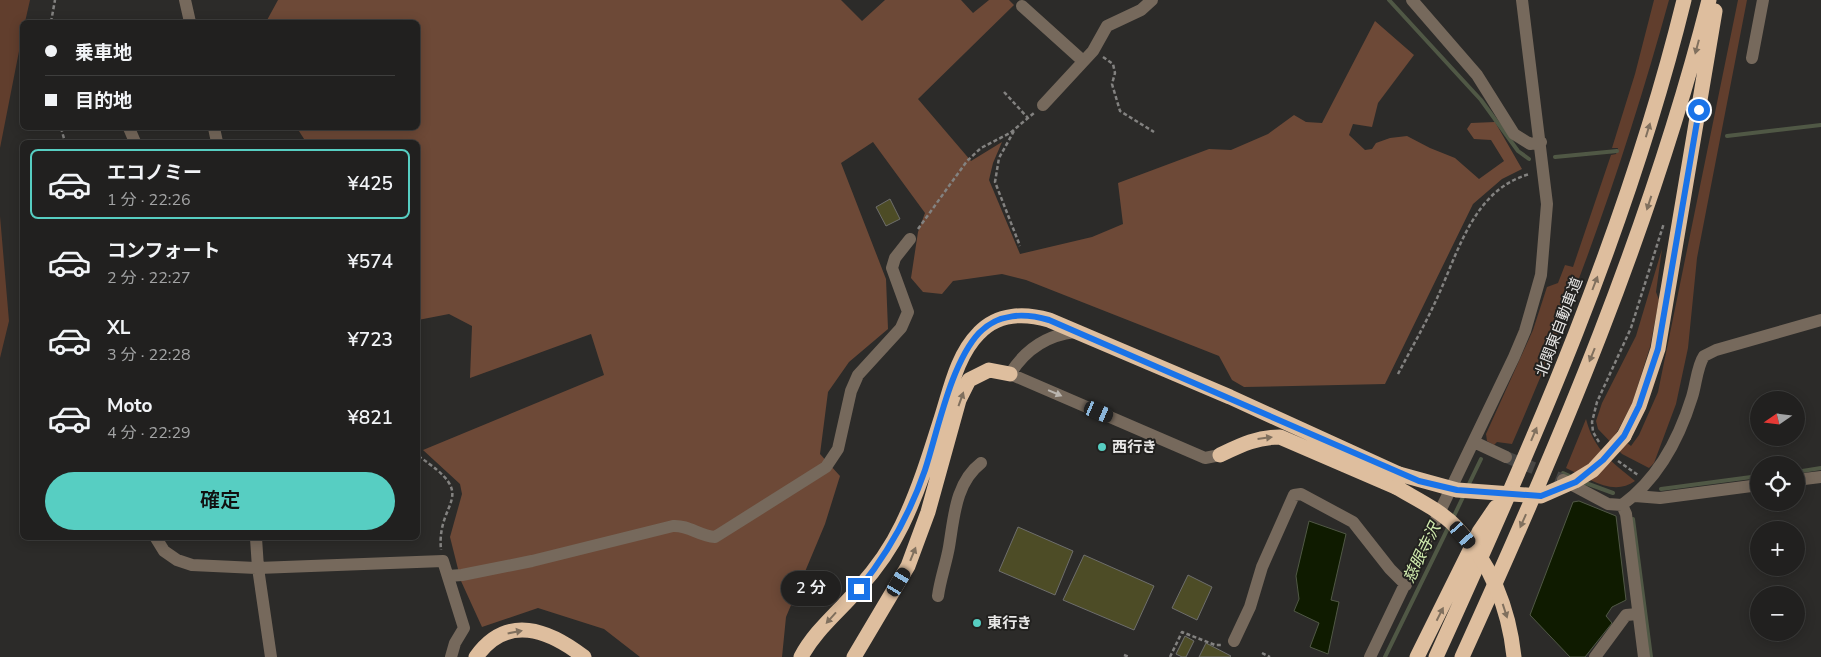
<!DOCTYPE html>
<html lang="ja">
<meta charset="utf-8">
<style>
:root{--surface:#21201f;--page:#292828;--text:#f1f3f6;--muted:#a2a3a4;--line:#3e3e3d;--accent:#57cec2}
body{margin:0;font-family:"Nunito Sans","Noto Sans JP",sans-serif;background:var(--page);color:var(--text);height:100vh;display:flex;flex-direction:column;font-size:19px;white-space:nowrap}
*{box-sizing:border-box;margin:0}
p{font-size:16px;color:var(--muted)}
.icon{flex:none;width:28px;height:28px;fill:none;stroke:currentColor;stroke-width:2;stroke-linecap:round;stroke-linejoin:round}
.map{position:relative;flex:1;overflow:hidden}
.details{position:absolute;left:20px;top:140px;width:400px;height:400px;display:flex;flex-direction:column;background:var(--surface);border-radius:8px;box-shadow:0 2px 12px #0003,0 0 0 1px var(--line)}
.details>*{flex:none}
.hud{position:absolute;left:20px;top:20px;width:400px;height:110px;border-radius:8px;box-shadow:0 2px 12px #0003,0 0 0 1px var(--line);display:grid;align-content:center;height:110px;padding:0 25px;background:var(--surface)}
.needle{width:32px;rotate:256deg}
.controls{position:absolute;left:1750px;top:391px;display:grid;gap:10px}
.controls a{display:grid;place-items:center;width:55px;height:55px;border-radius:50%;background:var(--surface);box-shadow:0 2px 12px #0003,0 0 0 1px var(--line);font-size:25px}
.end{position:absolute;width:22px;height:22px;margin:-11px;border:6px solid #1a73e8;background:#fff;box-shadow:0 0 0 2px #fff}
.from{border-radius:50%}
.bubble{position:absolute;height:35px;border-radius:18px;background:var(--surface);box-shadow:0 2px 12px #0003,0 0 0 1px var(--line);font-size:16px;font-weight:600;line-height:35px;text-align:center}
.car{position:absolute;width:15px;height:30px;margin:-15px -8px;border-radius:6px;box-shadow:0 0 4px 1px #0007;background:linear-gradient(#222 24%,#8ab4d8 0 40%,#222 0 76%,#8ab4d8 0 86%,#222 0)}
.hud b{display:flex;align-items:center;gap:18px;height:48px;font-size:19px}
.hud b+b{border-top:1px solid var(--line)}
.hud i{width:12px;height:12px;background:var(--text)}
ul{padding:9px 0 0;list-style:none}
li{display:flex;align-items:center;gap:15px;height:70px;margin:0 10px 8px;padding:0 15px;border:2px solid transparent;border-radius:8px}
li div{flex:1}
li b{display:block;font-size:19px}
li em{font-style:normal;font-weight:600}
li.selected{border-color:var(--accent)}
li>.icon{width:45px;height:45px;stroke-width:1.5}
.primary-button{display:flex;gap:10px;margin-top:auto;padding:10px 25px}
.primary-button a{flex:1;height:58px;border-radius:30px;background:var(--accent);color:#111;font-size:20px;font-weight:600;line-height:58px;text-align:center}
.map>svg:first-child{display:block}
</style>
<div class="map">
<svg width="1821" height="657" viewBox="0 0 1821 657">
<rect width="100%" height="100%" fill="#2c2b29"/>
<path fill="#613e2d" d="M0,0H30L25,22H22V36L0,148Z
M1654,0H1669C1627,153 1575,300 1512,444L1497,442L1494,445L1487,441L1486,434L1533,330L1547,287L1558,283L1565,265L1573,267L1611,155L1616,154L1618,148H1612L1635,74Z
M1738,0H1747L1697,258L1688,348L1676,404L1654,463L1649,468L1622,454L1598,429L1596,421L1602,403L1636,336L1662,249L1656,292L1659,300L1650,347L1632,404L1616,434L1631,446L1639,435L1658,392Z
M0,216L9,321L0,358Z
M1586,419C1594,450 1611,461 1635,481C1613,497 1588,478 1566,468Z"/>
<path fill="#6d4937" d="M278,0H841L862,21L885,0H961L973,13L989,0H1009L1014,5L918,99L971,161L1002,142L993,163L989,180L1020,254L1092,237L1123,224L1118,183L1209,149L1231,150L1268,134L1294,115L1306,122L1322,123L1375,21L1414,55L1378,103L1372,127L1353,124L1349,135L1365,150L1372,149L1376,143L1390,138L1407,136L1430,148L1455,158L1479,179L1504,161L1491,140L1474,139L1467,129L1471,123L1495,122L1522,169L1502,179L1473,204L1385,384L1244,387L1232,380L1219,356L1026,280L1002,274L953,281L942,294L923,292L911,278L918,232L925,213L873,142L841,163L886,279L888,329L849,362L828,392L820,454L840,476L825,524L786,617L782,657H640L604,629L538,608L482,627L461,581L450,537L462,494L460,484L423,450L604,375L591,334L470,378L472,326L449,314L418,320V142H306L297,128H294H418V22H266Z"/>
<path fill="#0f1b00" stroke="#505845" d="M1579,501L1616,516L1626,600L1612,607L1606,616L1612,623L1585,657H1570L1530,615L1573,502Z
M1309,521L1346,534L1331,600L1339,602L1328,654L1310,647L1319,623L1294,611L1299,599L1296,576Z"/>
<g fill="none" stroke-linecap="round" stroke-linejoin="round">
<path stroke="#505845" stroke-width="4" d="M1389,0L1481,100L1518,151L1529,159
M1727,136L1821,125
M1555,157L1617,151
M1796,472L1821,468
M1563,473L1572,477
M1583,482L1613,493
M1468,486L1481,459
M1661,489L1759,476
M1453,518L1464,495
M1633,519L1651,657
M1385,657L1449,526"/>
</g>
<path fill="#4d4c26" stroke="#6e6e6c" d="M890,199L900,219L886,226L876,207Z
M1018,527L1073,551L1055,595L999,571Z
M1084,555L1154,586L1134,630L1063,600Z
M1188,575L1212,587L1197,620L1172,608Z
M1185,636L1194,641L1186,657H1182L1176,654Z
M1206,643L1231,656L1230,657H1199Z"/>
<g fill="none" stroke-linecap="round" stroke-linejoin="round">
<path stroke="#484745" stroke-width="12" stroke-dasharray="12 6" stroke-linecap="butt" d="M1506,457L1561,479"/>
<path stroke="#838280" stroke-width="2.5" stroke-dasharray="4 2.5" stroke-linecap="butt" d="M51,22L55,0
M1103,57L1113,64L1115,73L1112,84L1120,111L1154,132
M1004,92L1028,118
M61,128L65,142
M1014,131L999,158L995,182L1020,246
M918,229L967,161L981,148L1010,133L1034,113
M1398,374C1411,349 1426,323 1438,296C1459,250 1474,189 1530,174
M1599,442L1593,432L1592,422L1597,402L1631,328L1664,223
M418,456C482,498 436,499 441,550
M1618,461L1638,475
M1262,653L1270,657
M1124,655L1129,657
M1170,657L1182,632L1215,645H1223"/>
<path stroke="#76695c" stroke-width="12" d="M185,0L190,22
M1412,0L1477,75L1514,134L1530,144L1541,142
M1022,6L1083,61
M1752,58L1763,0
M1043,105L1093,51L1107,26L1141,10L1152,0
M129,128L135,142
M214,128L217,142
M1075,332C1047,335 1025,350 1010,374L1205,458L1220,455
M1474,442L1506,457
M1563,480L1608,504L1622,505C1658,479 1679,439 1692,397C1696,385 1697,366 1704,356L1716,350L1821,320
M1796,480L1821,477
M1635,496L1660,498L1759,485
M1622,505L1626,514L1644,657
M156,538L164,551L177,560L192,565L258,568L443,561L464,628L455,643L451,657
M256,538L258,568L271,657
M448,576L462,575L532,561L673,526C689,525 699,536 715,537L826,467L838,449L851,391L858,375L901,328L908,312L892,268L895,258L910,239
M938,596C940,580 946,564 949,547C954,518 955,483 981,463
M1234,641L1250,607L1262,567L1294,495L1301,494L1353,522L1390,569L1406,585
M1370,657L1514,357L1525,331L1541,275L1547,204L1522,0
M1595,657L1626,615L1638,614"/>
<path stroke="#debe9e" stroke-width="15" d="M1624,436L1639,406L1658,349L1715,11
M1220,455C1241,445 1257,437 1280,437L1396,487
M476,657C507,613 549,630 584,657
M801,657C815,630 840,611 859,588C876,569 891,548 902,525C918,492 929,457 940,422C950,392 956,356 979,333C998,313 1025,313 1049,320L1230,397L1399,474
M854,657L908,566L928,512L959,400L969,380L989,370L1010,374
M1417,657L1479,532L1496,507
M1436,657C1533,444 1628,228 1684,0
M1462,657C1559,444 1651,228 1709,0"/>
<path stroke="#debe9e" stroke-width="15" d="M1399,474L1457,490L1541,496L1575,481L1593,470L1624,436
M1396,487C1416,499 1440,510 1456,527C1491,562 1509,609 1514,657"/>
</g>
<defs><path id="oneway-solid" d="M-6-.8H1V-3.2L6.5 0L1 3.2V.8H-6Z" transform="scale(1.25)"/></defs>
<g fill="#80705e">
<use href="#oneway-solid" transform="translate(1697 47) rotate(105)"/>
<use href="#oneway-solid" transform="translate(1648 130) rotate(-73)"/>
<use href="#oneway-solid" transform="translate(1649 203) rotate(108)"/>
<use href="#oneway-solid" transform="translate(1595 283) rotate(-69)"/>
<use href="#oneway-solid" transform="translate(1592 355) rotate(112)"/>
<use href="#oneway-solid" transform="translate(961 399) rotate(-70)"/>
<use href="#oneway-solid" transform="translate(1534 434) rotate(-67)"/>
<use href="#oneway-solid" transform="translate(1265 438) rotate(-7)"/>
<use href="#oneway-solid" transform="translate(1523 521) rotate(114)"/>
<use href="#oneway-solid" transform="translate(913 554) rotate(-68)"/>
<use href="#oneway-solid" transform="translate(1505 611) rotate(72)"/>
<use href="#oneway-solid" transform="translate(1440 614) rotate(-63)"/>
<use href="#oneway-solid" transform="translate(831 618) rotate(132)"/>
<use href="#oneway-solid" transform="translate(515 632) rotate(-11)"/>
</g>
<use fill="#bab5af" href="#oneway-solid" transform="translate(1055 393) rotate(23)"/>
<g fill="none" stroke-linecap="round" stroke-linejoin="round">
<path stroke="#1a73e8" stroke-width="6" d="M859,589C888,553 910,514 925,470C938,430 951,363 979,333C998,313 1025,313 1049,320L1419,481L1457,490L1541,496L1576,482L1603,460L1624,436L1639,406L1658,349L1699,110"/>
</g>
<g fill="#57cec2" stroke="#22211f" stroke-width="2">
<circle cx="1102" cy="447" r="5"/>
<circle cx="977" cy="623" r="5"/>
</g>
<g text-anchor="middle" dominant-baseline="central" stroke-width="4" stroke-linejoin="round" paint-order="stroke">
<g font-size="15" fill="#e8e7e6" stroke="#22211f">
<text transform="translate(1559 327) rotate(-69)">北関東自動車道</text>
</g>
<g font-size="15" font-weight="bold" fill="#e8e7e6" stroke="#22211f" text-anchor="start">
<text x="1112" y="447">西行き</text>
<text x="987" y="623">東行き</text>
</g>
<g font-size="16" font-style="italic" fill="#d1ecae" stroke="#22211f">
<text transform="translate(1422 553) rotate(-64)">慈眼寺沢</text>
</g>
</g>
</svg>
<div class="controls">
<a><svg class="needle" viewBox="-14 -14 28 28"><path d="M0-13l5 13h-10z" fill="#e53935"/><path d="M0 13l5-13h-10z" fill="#a2a3a4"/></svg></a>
<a><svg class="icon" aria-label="locate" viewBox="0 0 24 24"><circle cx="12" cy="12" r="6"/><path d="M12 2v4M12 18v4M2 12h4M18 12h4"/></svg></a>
<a>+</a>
<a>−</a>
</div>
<i class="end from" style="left:1699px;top:110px"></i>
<i class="end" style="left:859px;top:589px"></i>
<div class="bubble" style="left:781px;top:571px;width:60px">2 分</div>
<i class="car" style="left:1099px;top:412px;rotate:113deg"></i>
<i class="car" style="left:1463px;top:535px;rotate:139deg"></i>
<i class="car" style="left:899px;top:582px;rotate:31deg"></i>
<div class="hud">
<b><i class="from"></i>乗車地</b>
<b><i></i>目的地</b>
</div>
<section class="details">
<ul>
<li class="selected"><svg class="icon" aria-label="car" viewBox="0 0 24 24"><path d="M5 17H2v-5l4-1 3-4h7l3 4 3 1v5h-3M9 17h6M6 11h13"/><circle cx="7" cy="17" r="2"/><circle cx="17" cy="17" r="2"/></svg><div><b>エコノミー</b><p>1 分 · 22:26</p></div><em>¥425</em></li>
<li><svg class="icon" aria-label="car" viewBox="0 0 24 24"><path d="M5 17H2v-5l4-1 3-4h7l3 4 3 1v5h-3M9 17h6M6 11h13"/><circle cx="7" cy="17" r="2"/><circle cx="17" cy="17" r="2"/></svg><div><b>コンフォート</b><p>2 分 · 22:27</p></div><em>¥574</em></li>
<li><svg class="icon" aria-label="car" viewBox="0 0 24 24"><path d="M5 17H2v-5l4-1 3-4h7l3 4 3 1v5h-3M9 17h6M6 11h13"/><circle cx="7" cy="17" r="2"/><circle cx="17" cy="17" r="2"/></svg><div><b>XL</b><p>3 分 · 22:28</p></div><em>¥723</em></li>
<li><svg class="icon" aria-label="car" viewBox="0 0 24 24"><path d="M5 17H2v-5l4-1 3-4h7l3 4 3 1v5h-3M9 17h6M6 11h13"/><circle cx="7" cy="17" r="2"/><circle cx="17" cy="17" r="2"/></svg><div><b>Moto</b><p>4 分 · 22:29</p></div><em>¥821</em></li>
</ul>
<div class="primary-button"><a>確定</a></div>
</section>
</div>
